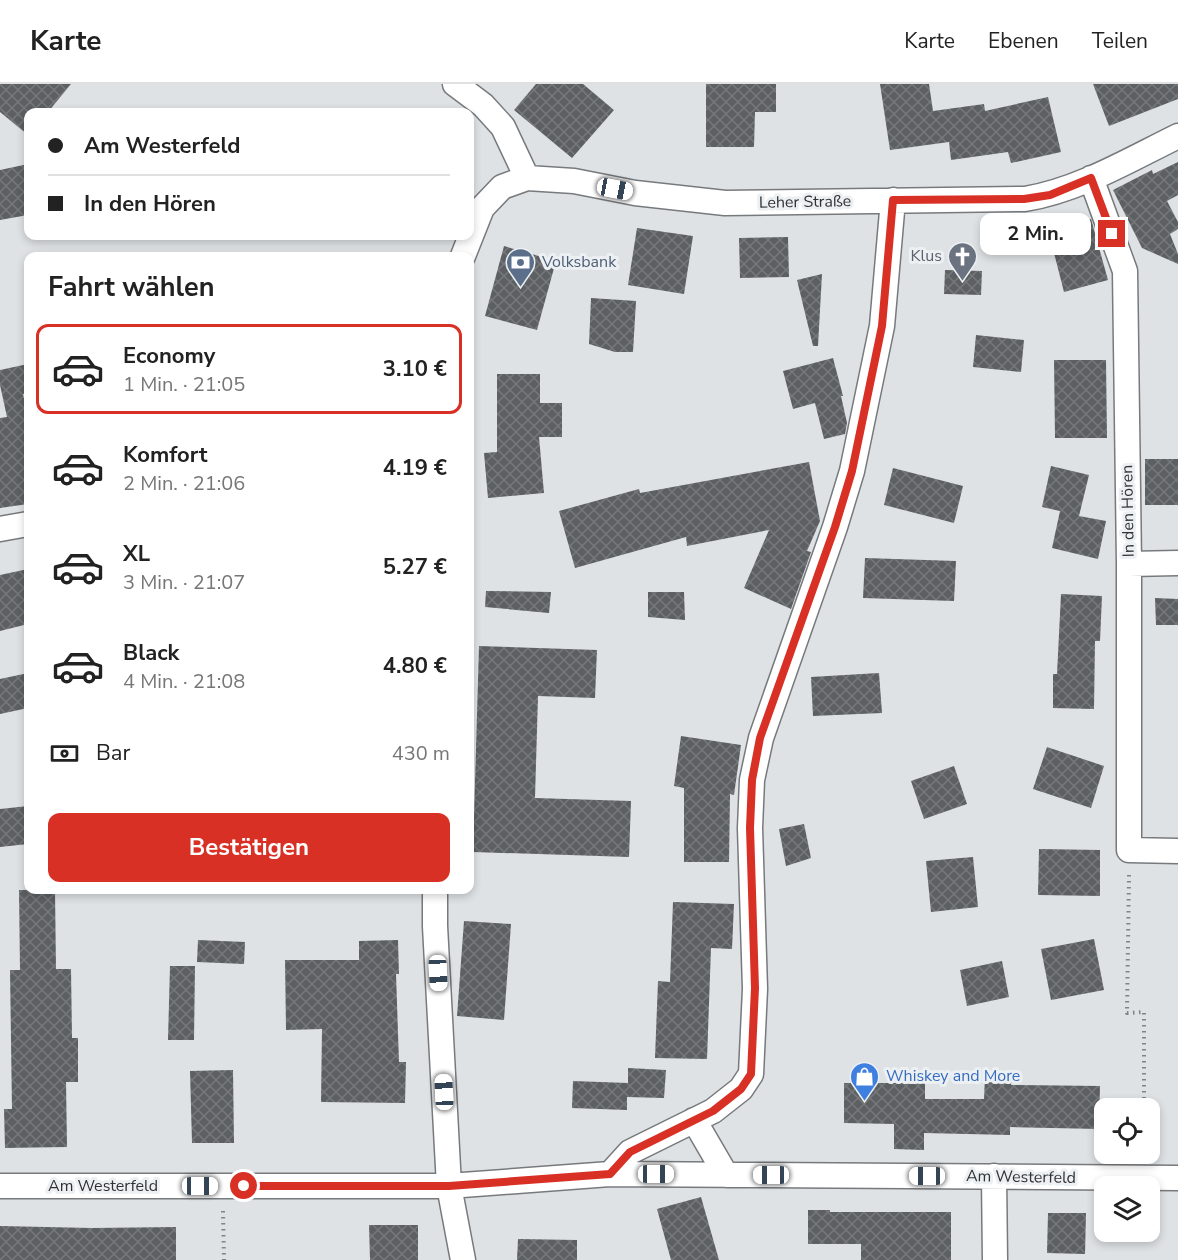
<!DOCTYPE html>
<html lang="de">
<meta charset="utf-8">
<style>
:root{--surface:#fff;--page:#f2f2f2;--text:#222;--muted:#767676;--line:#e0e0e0;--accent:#d93025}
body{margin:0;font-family:"Nunito Sans",sans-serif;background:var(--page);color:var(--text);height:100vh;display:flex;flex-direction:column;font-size:22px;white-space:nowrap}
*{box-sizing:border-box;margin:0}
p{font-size:20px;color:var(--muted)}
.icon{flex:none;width:33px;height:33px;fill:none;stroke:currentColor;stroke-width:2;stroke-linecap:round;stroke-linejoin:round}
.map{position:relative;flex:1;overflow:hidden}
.drawer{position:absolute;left:24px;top:168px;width:450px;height:642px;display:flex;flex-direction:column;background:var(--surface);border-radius:12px;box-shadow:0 3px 9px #0003}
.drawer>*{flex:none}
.top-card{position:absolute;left:24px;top:24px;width:450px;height:132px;border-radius:12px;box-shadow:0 3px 9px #0003;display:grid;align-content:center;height:132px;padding:0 24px;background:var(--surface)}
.fabs{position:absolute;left:1094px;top:1014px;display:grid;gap:12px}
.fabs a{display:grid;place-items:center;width:66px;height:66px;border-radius:12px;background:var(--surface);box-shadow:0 3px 9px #0003;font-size:30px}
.end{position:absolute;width:27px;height:27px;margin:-14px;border:8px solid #d93025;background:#fff;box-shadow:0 0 0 3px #fff}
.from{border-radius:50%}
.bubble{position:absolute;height:42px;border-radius:12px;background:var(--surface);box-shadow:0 3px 9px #0003;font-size:20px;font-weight:700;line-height:42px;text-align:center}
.car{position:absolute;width:18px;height:36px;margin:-18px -9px;border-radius:8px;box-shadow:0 0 4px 2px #0007;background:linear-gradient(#fff 24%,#345 0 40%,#fff 0 76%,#345 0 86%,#fff 0)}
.top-card b{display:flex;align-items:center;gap:21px;height:57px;font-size:22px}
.top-card b+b{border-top:2px solid var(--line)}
.top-card i{width:15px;height:15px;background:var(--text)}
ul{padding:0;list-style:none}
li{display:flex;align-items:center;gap:18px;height:90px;margin:0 12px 9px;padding:0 12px;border:3px solid transparent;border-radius:12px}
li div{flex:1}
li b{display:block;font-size:22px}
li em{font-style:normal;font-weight:700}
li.on{border-color:var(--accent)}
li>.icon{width:54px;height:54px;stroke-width:1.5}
h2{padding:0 24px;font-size:27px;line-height:72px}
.pay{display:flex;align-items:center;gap:15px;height:66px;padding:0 24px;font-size:22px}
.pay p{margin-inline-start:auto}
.button{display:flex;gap:12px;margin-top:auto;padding:12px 24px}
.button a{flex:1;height:69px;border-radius:12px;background:var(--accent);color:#fff;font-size:24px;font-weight:700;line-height:69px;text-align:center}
header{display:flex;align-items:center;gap:36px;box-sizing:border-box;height:84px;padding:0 30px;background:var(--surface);border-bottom:2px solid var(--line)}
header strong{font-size:28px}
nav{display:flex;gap:33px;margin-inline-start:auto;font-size:21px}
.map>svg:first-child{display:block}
</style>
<header>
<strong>Karte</strong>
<nav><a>Karte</a><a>Ebenen</a><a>Teilen</a></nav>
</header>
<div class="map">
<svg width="1178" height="1176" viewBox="0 0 1178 1176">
<defs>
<pattern id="building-cross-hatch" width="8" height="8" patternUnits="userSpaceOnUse" patternTransform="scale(1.5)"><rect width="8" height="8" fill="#5d6063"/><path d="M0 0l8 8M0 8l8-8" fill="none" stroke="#76787b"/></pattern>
</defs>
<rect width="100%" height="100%" fill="#dfe2e5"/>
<path fill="url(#building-cross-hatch)" d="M0,0H71L48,28H28V51L0,28Z
M536,0H583L614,26L572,74L514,26Z
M706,0H776V28H755L754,63H706Z
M880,0H929L933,27L984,20L985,27L1048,13L1061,68L1011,79L1008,68L951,76L949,58L890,66Z
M1093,0H1178V15L1109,42Z
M1178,78V111L1167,117L1178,138V145L1170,150L1178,170V180L1142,164L1113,106L1152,86L1153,90Z
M28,80V131L0,136V86Z
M1091,135L1108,196L1064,208L1054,169H1015V147H1045Z
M637,144L693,152L684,210L628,201Z
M788,153L789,193L740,194L739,154Z
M504,162L556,177L537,246L485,232Z
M945,186L982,187L981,211L944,210Z
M822,190L818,262H813L797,196Z
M591,214L636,217L633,268H615L589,260Z
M976,251L1024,256L1021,288L973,283Z
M833,274L843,312H841L847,339L845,350L824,355L815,319L793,325L783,287Z
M1054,276H1106L1107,354H1055Z
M28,280V309L23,310L27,329L28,328V420L0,424V334L7,333L0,301V286Z
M497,290H540V319H562V353H539L544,409L488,414L484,369L497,368Z
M1145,375H1178V421H1145Z
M809,378L820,437L807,467L811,468L791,525L744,504L769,446L687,462L686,453L575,484L559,427L639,405L640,409Z
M1051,382L1089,391L1079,432L1106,437L1098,475L1052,464L1060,427L1042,423Z
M893,384L963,402L954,439L884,421Z
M865,474L956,477L954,517L863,514Z
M28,485V540L0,547V491Z
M486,507L551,508L549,529L485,523Z
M648,508H684L685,536L648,533Z
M1061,510L1102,512L1100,557H1095L1094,625L1053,624V590H1057Z
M1155,514L1178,515V541H1156Z
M479,562L597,566L595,614L538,612L535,714L631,717L629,773L473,768Z
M28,589V624L0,630V595Z
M879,589L882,629L813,632L811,593Z
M681,652L741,661L734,711L730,710L729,778H684V704L674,702Z
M1047,663L1104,682L1091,724L1033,705Z
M954,682L967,720L924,735L911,697Z
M28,722V760L0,763V725Z
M804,740L811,774L786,782L779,745Z
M1039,765L1100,766V812L1038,811Z
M973,773L978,823L931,828L926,777Z
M19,806H55L56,885H71L72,954H78V998H66L67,1063L5,1064L4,1025H12L10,886H20Z
M673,818L734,820L732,865L711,864L707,975L655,974L658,897L670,898Z
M464,837L511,840L504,936L457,932Z
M1094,855L1104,906L1051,916L1041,865Z
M198,856L245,858L244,880L197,878Z
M398,856L399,890H396L399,978H406L405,1019L321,1018L322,945L286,946L285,876H359V857Z
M1002,877L1009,913L967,922L960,886Z
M170,882H195L194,956H168Z
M628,984L666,986L664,1014L627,1013V1026L572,1024L573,997L628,999Z
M233,986L234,1059H192L190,987Z
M985,993L1012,994L1011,1001L1100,1002L1099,1045L1010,1043V1051L924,1049V1066L894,1065V1040L844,1039V999H925V1015H984Z
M701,1113L719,1176H671L657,1125Z
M808,1126H830V1128H951V1176H861V1160H808Z
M1048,1129H1086L1085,1170L1047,1169Z
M369,1141H418V1176H370Z
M0,1142L92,1144L176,1143V1176H0Z
M518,1155L577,1156V1176H517Z"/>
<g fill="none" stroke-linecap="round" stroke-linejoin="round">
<defs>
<path id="street" d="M455,0L483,21L503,43L527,94
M1091,94L1125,187L1129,480V766L1178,767
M463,172L482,124L502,103L527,94L574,97L635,109L725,119L1025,115C1079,106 1129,76 1178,52
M0,445L28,440
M1129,480L1178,479
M435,806V842L449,1102L463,1176
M694,1036L726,1091
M610,1090L630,1068L713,1027L741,1005L751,990L755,905L750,744L752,696L761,654L835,443L852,387L882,242L893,116
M994,1092L995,1176
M0,1102H449L610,1090L1178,1094"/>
</defs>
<use href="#street" stroke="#777a7d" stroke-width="27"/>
<path stroke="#818385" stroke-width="4" stroke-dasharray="1.5 4.5" stroke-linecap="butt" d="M1129,791L1127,929L1144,928V1024
M223,1127L224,1176"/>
<use href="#street" stroke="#fff" stroke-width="24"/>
</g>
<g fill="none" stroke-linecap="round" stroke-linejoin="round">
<path stroke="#d93025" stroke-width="8" d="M244,1102H449L610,1090L630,1068L713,1027L741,1005L751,990L755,904L750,744L752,696L760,654L835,443L852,387L882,242L893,116L1024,115L1050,111L1091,94L1112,150"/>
</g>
<defs>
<symbol id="church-pin" viewBox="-11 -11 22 30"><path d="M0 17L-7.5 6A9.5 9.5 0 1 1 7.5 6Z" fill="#6b7280" stroke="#ecf0f3"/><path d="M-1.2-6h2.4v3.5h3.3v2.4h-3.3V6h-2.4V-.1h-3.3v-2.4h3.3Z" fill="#fff"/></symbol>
<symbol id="bank-pin" viewBox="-11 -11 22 30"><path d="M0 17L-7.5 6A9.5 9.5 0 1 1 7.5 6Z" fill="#5c6f8a" stroke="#ecf0f3"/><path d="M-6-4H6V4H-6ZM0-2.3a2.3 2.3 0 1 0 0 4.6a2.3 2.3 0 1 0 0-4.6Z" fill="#fff"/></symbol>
<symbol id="shop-pin" viewBox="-11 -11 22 30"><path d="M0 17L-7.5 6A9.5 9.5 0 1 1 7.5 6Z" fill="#3f7fe0" stroke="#ecf0f3"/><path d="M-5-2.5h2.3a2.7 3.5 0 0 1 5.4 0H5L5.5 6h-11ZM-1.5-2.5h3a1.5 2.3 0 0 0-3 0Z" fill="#fff"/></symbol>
</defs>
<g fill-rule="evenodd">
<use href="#church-pin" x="946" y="156" width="33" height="45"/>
<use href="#bank-pin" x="504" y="162" width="33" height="45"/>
<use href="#shop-pin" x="848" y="976" width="33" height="45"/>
</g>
<g text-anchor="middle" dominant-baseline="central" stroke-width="6" stroke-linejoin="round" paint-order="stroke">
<g font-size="16" fill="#303133" stroke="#ecf0f3">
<text transform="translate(805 118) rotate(-1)">Leher Straße</text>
<text transform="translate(1128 427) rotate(-91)">In den Hören</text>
<text transform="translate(1021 1093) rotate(1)">Am Westerfeld</text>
<text x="103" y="1102">Am Westerfeld</text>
</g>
<g font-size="16" fill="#5b616d" stroke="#ecf0f3" text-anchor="end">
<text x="942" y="172">Klus</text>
</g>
<g font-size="16" fill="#4e5e75" stroke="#ecf0f3" text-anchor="start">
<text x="542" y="178">Volksbank</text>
</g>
<g font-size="16" fill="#366cbe" stroke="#ecf0f3" text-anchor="start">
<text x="886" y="992">Whiskey and More</text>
</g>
</g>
</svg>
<div class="fabs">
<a><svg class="icon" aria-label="locate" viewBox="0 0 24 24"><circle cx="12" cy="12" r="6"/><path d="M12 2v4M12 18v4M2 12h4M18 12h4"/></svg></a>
<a><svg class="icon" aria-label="layers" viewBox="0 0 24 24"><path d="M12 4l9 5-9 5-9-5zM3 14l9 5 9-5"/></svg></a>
</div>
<i class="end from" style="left:244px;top:1102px"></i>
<i class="end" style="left:1112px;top:150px"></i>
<div class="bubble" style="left:980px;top:129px;width:111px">2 Min.</div>
<i class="car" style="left:615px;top:105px;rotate:101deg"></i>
<i class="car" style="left:438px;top:889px;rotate:177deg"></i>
<i class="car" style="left:444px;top:1008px;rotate:357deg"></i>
<i class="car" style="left:656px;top:1090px;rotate:90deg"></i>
<i class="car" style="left:771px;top:1091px;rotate:270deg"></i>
<i class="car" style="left:927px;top:1092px;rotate:270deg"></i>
<i class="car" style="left:200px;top:1102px;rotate:90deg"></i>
<div class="top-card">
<b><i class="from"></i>Am Westerfeld</b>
<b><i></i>In den Hören</b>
</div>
<section class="drawer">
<h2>Fahrt wählen</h2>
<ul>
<li class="on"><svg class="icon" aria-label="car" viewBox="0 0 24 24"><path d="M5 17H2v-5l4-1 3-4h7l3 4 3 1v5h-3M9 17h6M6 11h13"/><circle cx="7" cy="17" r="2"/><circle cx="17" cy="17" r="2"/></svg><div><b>Economy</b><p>1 Min. · 21:05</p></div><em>3.10 €</em></li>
<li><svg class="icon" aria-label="car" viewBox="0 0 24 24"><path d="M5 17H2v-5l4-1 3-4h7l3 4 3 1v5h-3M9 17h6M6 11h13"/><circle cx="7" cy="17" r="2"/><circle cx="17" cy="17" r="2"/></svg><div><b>Komfort</b><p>2 Min. · 21:06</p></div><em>4.19 €</em></li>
<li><svg class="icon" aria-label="car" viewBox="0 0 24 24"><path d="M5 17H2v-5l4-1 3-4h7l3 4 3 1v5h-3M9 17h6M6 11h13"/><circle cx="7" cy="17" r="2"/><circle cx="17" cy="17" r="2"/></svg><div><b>XL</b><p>3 Min. · 21:07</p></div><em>5.27 €</em></li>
<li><svg class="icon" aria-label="car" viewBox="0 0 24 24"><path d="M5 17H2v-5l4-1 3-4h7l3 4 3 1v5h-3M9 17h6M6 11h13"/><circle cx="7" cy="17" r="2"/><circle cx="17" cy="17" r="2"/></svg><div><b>Black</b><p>4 Min. · 21:08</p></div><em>4.80 €</em></li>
</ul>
<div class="pay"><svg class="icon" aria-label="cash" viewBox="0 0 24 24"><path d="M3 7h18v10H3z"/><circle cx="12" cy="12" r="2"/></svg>Bar<p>430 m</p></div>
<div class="button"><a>Bestätigen</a></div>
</section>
</div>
